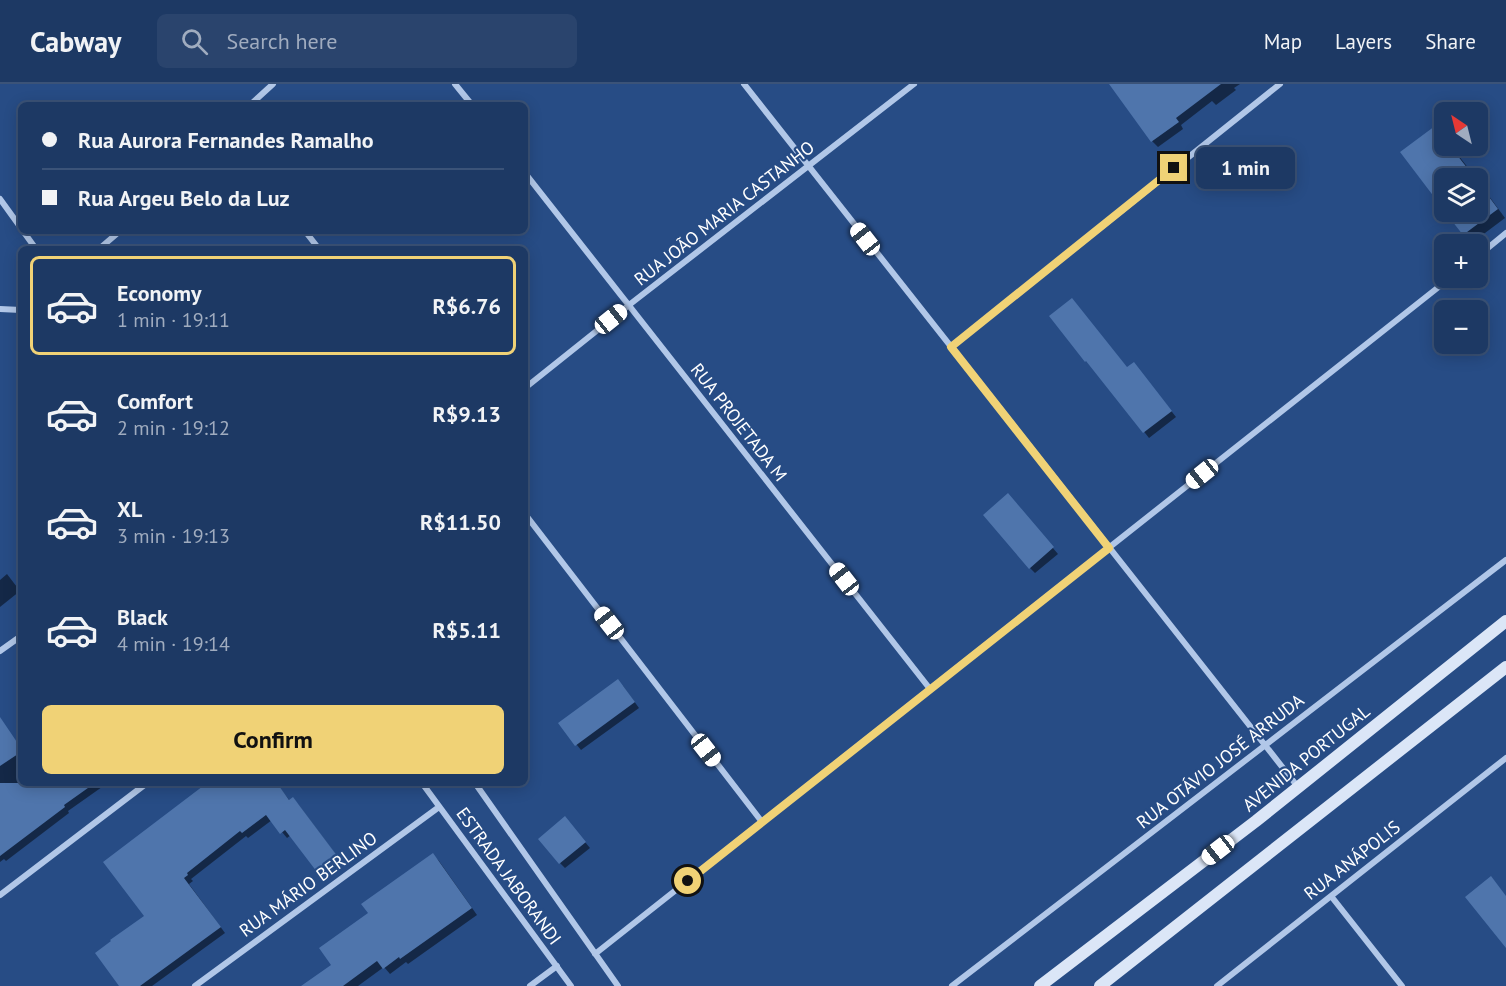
<!DOCTYPE html>
<meta charset="utf-8">
<style>
:root{--surface:#1d3964;--page:#2a446d;--text:#f1f3f6;--muted:#a0acbf;--line:#3b5378;--accent:#f0d276}
body{margin:0;font-family:"PT Sans",sans-serif;background:var(--page);color:var(--text);height:100vh;display:flex;flex-direction:column;font-size:22px;white-space:nowrap}
*{box-sizing:border-box;margin:0}
p{font-size:20px;color:var(--muted)}
.icon{flex:none;width:33px;height:33px;fill:none;stroke:currentColor;stroke-width:2;stroke-linecap:round;stroke-linejoin:round}
.map{position:relative;flex:1;overflow:hidden}
.drawer{position:absolute;left:18px;top:162px;width:510px;height:540px;display:flex;flex-direction:column;background:var(--surface);border-radius:9px;box-shadow:0 3px 15px #0003,0 0 0 2px var(--line)}
.drawer>*{flex:none}
.guide{position:absolute;left:18px;top:18px;width:510px;height:132px;border-radius:9px;box-shadow:0 3px 15px #0003,0 0 0 2px var(--line);display:grid;align-content:center;height:132px;padding:0 24px;background:var(--surface)}
.needle{width:39px;rotate:325deg}
.controls{position:absolute;left:1434px;top:18px;display:grid;gap:12px}
.controls a{display:grid;place-items:center;width:54px;height:54px;border-radius:9px;background:var(--surface);box-shadow:0 3px 15px #0003,0 0 0 2px var(--line);font-size:30px}
.end{position:absolute;width:27px;height:27px;margin:-14px;border:8px solid #f0d276;background:#111;box-shadow:0 0 0 3px #111}
.from{border-radius:50%}
.bubble{position:absolute;height:42px;border-radius:9px;background:var(--surface);box-shadow:0 3px 15px #0003,0 0 0 2px var(--line);font-size:20px;font-weight:800;line-height:42px;text-align:center}
.car{position:absolute;width:18px;height:36px;margin:-18px -9px;border-radius:8px;box-shadow:0 0 4px 2px #0007;background:linear-gradient(#fff 24%,#345 0 40%,#fff 0 76%,#345 0 86%,#fff 0)}
.guide b{display:flex;align-items:center;gap:21px;height:57px;font-size:22px}
.guide b+b{border-top:2px solid var(--line)}
.guide i{width:15px;height:15px;background:var(--text)}
ul{padding:10px 0 0;list-style:none}
li{display:flex;align-items:center;gap:18px;height:99px;margin:0 12px 9px;padding:0 12px;border:3px solid transparent;border-radius:9px}
li div{flex:1}
li b{display:block;font-size:22px}
li em{font-style:normal;font-weight:800}
li.on{border-color:var(--accent)}
li>.icon{width:54px;height:54px;stroke-width:1.5}
.action{display:flex;gap:12px;margin-top:auto;padding:12px 24px}
.action a{flex:1;height:69px;border-radius:9px;background:var(--accent);color:#111;font-size:24px;font-weight:800;line-height:69px;text-align:center}
header{display:flex;align-items:center;gap:36px;box-sizing:border-box;height:84px;padding:0 30px;background:var(--surface);border-bottom:2px solid var(--line)}
header strong{font-size:28px}
nav{display:flex;gap:33px;margin-inline-start:auto;font-size:21px}
.search{width:420px;height:54px;background:var(--page);display:flex;align-items:center;gap:15px;box-sizing:border-box;padding:0 21px;border-radius:9px;color:var(--muted);font-size:22px}
.map>svg:first-child{display:block}
</style>
<header>
<strong>Cabway</strong>
<div class="search"><svg class="icon" aria-label="search" viewBox="0 0 24 24"><circle cx="10" cy="10" r="6"/><path d="M15 15l6 6"/></svg>Search here</div>
<nav><a>Map</a><a>Layers</a><a>Share</a></nav>
</header>
<div class="map">
<svg width="1506" height="902" viewBox="0 0 1506 902">
<rect width="100%" height="100%" fill="#274c85"/>
<path fill="#0007" d="M1111,0H1240L1234,4L1236,6L1216,21L1212,17L1181,41L1183,45L1158,63L1152,57Z
M1435,44L1444,54V62H1451L1476,94H1444V124L1403,68Z
M1478,97L1505,134L1473,158L1464,150L1447,128H1478Z
M1092,281L1139,286L1176,333L1149,354Z
M1013,417L1058,470L1035,489L1030,484Z
M7,490L20,507L0,523V496Z
M623,602L639,624L581,666L560,640Z
M3,640L21,664V699H103L101,701L102,703L68,727L69,729L6,777L4,775L0,778V642Z
M209,699H276L290,717L298,720L342,779L323,793L291,751L287,754L272,736L248,754L246,752L191,795L193,797L189,800L225,849L152,902H120L146,832Z
M570,740L590,764L565,784L560,779Z
M433,771L439,777L477,831L408,880L406,878L390,890L384,883L358,902H304L333,881L370,829Z"/>
<path fill="#4f75ac" d="M1109,0H1221L1176,34L1179,38L1151,58Z
M1435,42L1444,54V62H1450L1475,94H1444V126L1400,68Z
M1478,98L1498,125L1463,151L1445,128H1478Z
M1072,214L1127,283L1134,278L1172,327L1143,349L1086,277L1085,278L1049,232Z
M1008,409L1054,463L1029,485L983,431Z
M618,595L635,618L575,662L558,639Z
M0,633L21,664V668L0,682Z
M0,699H95L64,721L65,723L0,772Z
M207,699H277L289,716L293,713L338,773L317,788L285,746L280,750L266,731L242,749L240,747L187,789L188,791L184,794L221,843L140,902H119L95,869L111,857L110,856L144,832L103,778Z
M565,732L586,758L559,780L538,755Z
M433,769L472,824L400,875L399,873L383,885L377,877L343,902H301L331,881L319,864L368,829L361,820Z
M1491,792L1506,812V864L1465,813Z"/>
<g fill="none" stroke-linecap="round" stroke-linejoin="round">
<path stroke="#b1c7e8" stroke-width="6" d="M455,0L472,21
M744,0L1298,703
M250,21L273,0
M525,89L930,605
M0,115L21,144
M23,147L36,165
M305,147L319,165
M99,165L120,147
M1478,172L1506,149
M0,225L21,226
M951,263L1280,0
M525,304L629,221L914,0
M525,430L762,738
M0,567L21,552
M422,699L571,902
M475,699L618,902
M0,811L147,699
M1331,812L1402,902
M595,870L1450,194
M195,902L439,723
M530,902L557,882
M952,902L1506,476
M1217,902L1506,674"/>
<path stroke="#dbe6f7" stroke-width="12" d="M1040,902L1256,737L1506,537
M1100,902L1506,583"/>
</g>
<g fill="none" stroke-linecap="round" stroke-linejoin="round">
<path stroke="#f0d276" stroke-width="8" d="M688,797L1109,464L951,263L1174,84"/>
</g>
<g text-anchor="middle" dominant-baseline="central" stroke-width="4.5" stroke-linejoin="round" paint-order="stroke">
<g font-size="18" fill="#fff" stroke="#274c85">
<text transform="translate(724 129) rotate(-38)">RUA JOÃO MARIA CASTANHO</text>
<text transform="translate(739 338) rotate(52)">RUA PROJETADA M</text>
<text transform="translate(1306 674) rotate(-39)">AVENIDA PORTUGAL</text>
<text transform="translate(1220 677) rotate(-38)">RUA OTÁVIO JOSÉ ARRUDA</text>
<text transform="translate(1352 776) rotate(-38)">RUA ANÁPOLIS</text>
<text transform="translate(509 792) rotate(54)">ESTRADA JABORANDI</text>
<text transform="translate(308 800) rotate(-36)">RUA MÁRIO BERLINO</text>
</g>
</g>
</svg>
<div class="controls">
<a><svg class="needle" viewBox="-14 -14 28 28"><path d="M0-13l5 13h-10z" fill="#e53935"/><path d="M0 13l5-13h-10z" fill="#a0acbf"/></svg></a>
<a><svg class="icon" aria-label="layers" viewBox="0 0 24 24"><path d="M12 4l9 5-9 5-9-5zM3 14l9 5 9-5"/></svg></a>
<a>+</a>
<a>−</a>
</div>
<i class="end from" style="left:688px;top:797px"></i>
<i class="end" style="left:1174px;top:84px"></i>
<div class="bubble" style="left:1196px;top:63px;width:99px">1 min</div>
<i class="car" style="left:865px;top:155px;rotate:322deg"></i>
<i class="car" style="left:611px;top:235px;rotate:51deg"></i>
<i class="car" style="left:1202px;top:390px;rotate:231deg"></i>
<i class="car" style="left:844px;top:495px;rotate:322deg"></i>
<i class="car" style="left:609px;top:539px;rotate:322deg"></i>
<i class="car" style="left:706px;top:666px;rotate:142deg"></i>
<i class="car" style="left:1218px;top:766px;rotate:232deg"></i>
<div class="guide">
<b><i class="from"></i>Rua Aurora Fernandes Ramalho</b>
<b><i></i>Rua Argeu Belo da Luz</b>
</div>
<section class="drawer">
<ul>
<li class="on"><svg class="icon" aria-label="car" viewBox="0 0 24 24"><path d="M5 17H2v-5l4-1 3-4h7l3 4 3 1v5h-3M9 17h6M6 11h13"/><circle cx="7" cy="17" r="2"/><circle cx="17" cy="17" r="2"/></svg><div><b>Economy</b><p>1 min · 19:11</p></div><em>R$6.76</em></li>
<li><svg class="icon" aria-label="car" viewBox="0 0 24 24"><path d="M5 17H2v-5l4-1 3-4h7l3 4 3 1v5h-3M9 17h6M6 11h13"/><circle cx="7" cy="17" r="2"/><circle cx="17" cy="17" r="2"/></svg><div><b>Comfort</b><p>2 min · 19:12</p></div><em>R$9.13</em></li>
<li><svg class="icon" aria-label="car" viewBox="0 0 24 24"><path d="M5 17H2v-5l4-1 3-4h7l3 4 3 1v5h-3M9 17h6M6 11h13"/><circle cx="7" cy="17" r="2"/><circle cx="17" cy="17" r="2"/></svg><div><b>XL</b><p>3 min · 19:13</p></div><em>R$11.50</em></li>
<li><svg class="icon" aria-label="car" viewBox="0 0 24 24"><path d="M5 17H2v-5l4-1 3-4h7l3 4 3 1v5h-3M9 17h6M6 11h13"/><circle cx="7" cy="17" r="2"/><circle cx="17" cy="17" r="2"/></svg><div><b>Black</b><p>4 min · 19:14</p></div><em>R$5.11</em></li>
</ul>
<div class="action"><a>Confirm</a></div>
</section>
</div>
